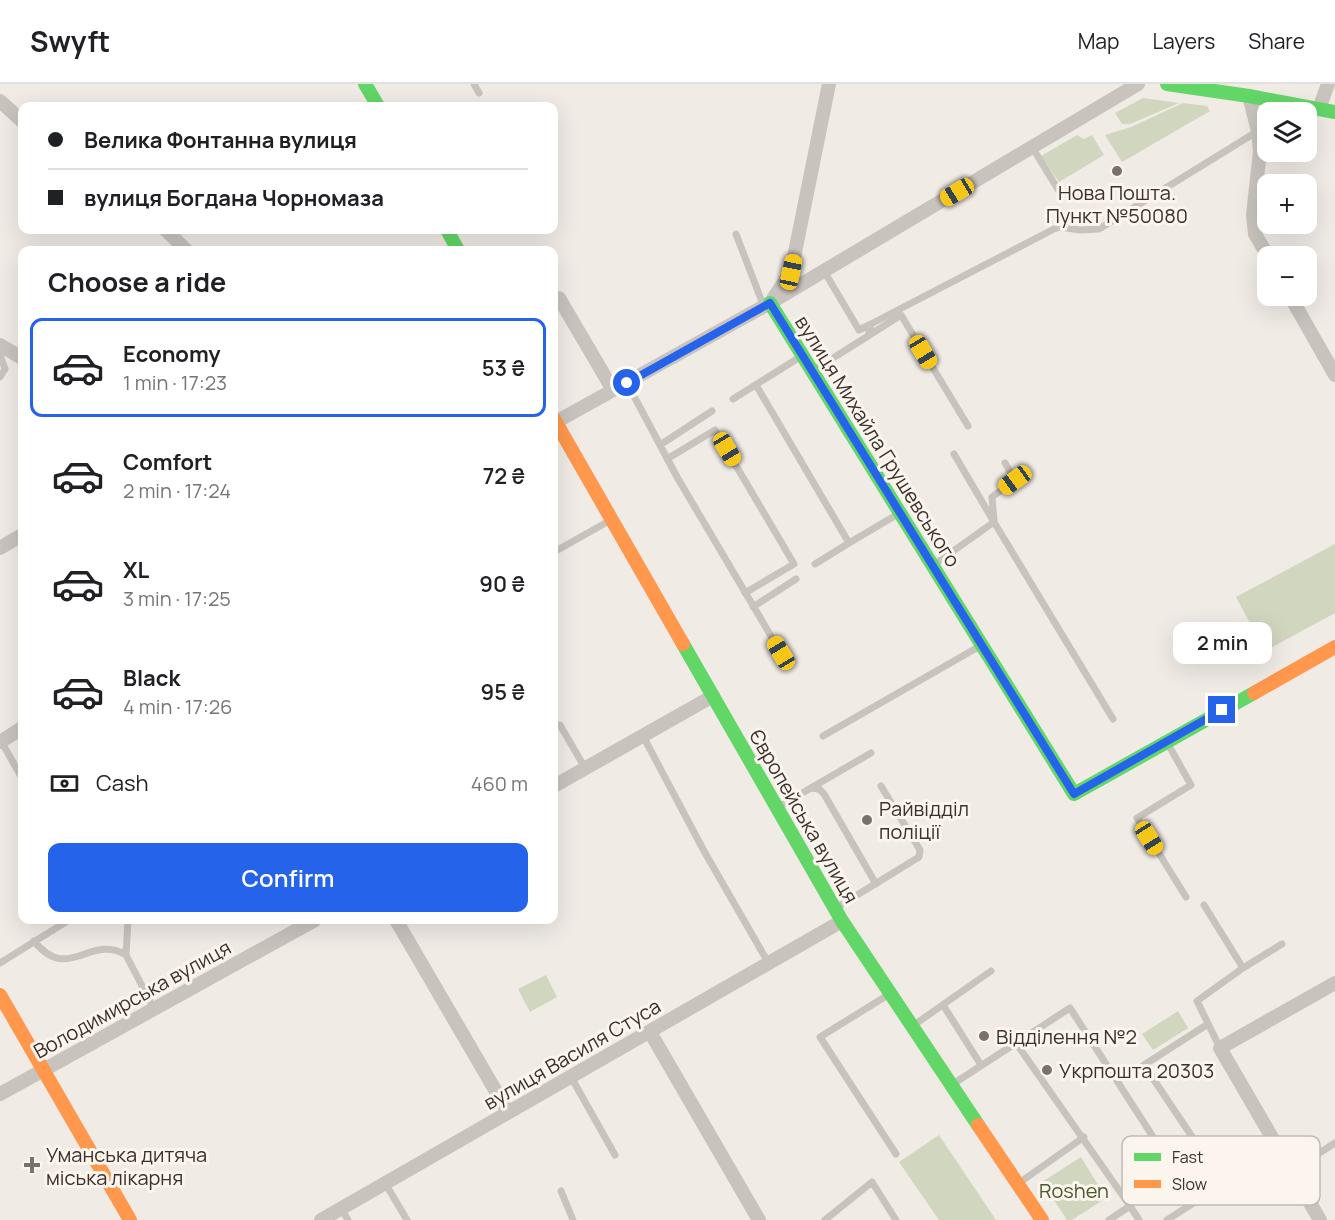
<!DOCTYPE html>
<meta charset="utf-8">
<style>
:root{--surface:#fff;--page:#f2f2f2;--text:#202124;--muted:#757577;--line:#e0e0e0;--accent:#2563eb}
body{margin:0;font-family:Manrope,sans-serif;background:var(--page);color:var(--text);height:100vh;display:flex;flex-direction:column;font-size:22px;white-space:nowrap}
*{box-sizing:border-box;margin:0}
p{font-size:20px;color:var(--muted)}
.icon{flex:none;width:33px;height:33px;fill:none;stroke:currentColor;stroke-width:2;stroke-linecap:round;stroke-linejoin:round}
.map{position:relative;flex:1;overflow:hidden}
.side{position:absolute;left:18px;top:162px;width:540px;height:678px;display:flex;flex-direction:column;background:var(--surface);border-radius:12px;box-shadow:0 6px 24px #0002}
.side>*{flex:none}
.guide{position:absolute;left:18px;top:18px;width:540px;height:132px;border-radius:12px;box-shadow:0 6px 24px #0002;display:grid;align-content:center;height:132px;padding:0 30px;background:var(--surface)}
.controls{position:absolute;left:1257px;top:18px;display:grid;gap:12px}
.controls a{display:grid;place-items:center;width:60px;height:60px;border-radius:12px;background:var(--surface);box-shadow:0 6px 24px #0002;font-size:30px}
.end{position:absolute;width:27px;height:27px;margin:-14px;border:8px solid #2563eb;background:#fff;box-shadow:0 0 0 3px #fff}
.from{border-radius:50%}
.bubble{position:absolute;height:42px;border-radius:12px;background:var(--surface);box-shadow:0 6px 24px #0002;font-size:20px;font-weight:600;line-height:42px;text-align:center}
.car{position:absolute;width:18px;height:36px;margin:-18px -9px;border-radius:8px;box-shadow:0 0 4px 2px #0007;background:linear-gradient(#f5c518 24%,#345 0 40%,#f5c518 0 76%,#345 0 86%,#f5c518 0)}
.guide b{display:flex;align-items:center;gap:21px;height:57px;font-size:22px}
.guide b+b{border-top:2px solid var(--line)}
.guide i{width:15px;height:15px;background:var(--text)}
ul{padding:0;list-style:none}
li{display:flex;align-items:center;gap:18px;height:99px;margin:0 12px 9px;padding:0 18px;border:3px solid transparent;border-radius:12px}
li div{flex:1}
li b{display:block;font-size:22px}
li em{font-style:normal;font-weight:600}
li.selected{border-color:var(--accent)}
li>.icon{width:54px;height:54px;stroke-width:1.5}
h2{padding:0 30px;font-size:27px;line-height:72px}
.pay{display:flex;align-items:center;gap:15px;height:66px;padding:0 30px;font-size:22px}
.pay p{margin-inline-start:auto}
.button{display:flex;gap:12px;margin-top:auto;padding:12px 30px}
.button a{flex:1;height:69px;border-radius:12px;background:var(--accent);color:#fff;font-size:24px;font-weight:600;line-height:69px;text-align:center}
header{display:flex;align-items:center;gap:36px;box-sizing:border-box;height:84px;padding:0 30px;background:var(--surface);border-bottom:2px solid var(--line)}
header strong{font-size:28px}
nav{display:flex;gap:33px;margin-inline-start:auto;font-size:21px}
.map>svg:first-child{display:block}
</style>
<header>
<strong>Swyft</strong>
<nav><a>Map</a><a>Layers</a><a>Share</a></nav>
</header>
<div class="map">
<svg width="1335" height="1136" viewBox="0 0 1335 1136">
<rect width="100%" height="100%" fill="#f0ebe5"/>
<path fill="#d1d6bf" d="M1143,14L1179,19L1130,40H1122L1115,29Z
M1183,19L1207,22L1210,27L1122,78L1105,51L1131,43Z
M1077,51L1084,55L1092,51L1104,71L1059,98L1041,72Z
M1335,460V529L1265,567L1236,513Z
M546,891L557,913L530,928L518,905Z
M1178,927L1188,944L1153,966L1142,950Z
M939,1051L996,1136H939L899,1078Z
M1081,1073L1106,1114L1072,1136H1067L1042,1098Z"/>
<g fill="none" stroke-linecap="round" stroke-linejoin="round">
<path stroke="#c9c3be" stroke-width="7" d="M474,0L479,9
M1032,63L1059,107
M736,150L764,223
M824,187L859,246L871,240
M868,252L901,231L968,342
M814,286L868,252L871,240L1054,145L1060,143L1080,146L1099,145L1258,47
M0,293L5,285L0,271L4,264
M627,299L677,393L781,569
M756,301L849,459L898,430
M733,315L800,273
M660,361L712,327
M954,370L994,438
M667,375L715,346L794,480L745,509
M994,436L992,413L1015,396L1005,379
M554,468L609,437
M815,480L849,459
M935,480L994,438L1113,635
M753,523L796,495
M554,641H560L585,684
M643,652L704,767L769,880
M823,652L980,562
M1,657L22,694
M1168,660L1191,701L1137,734L1186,813
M811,704L819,705L824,710L876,800
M780,722L871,669
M1204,821L1243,884
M836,824L919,773L920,766L881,702
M128,836L126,871L154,925
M34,857C68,900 90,849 126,871
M0,879L69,836
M888,911L820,953L896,1070
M943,921L981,981
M914,941L991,887
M1016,959L1130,1122L1109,1136
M1220,964L1197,917L1243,884L1282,860
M571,993L615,1071
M953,1000L1070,924L1195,1118L1167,1136
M385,1099L407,1136
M1019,1099L1084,1053
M1223,1099L1249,1114L1335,1059
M561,1107L573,1136
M1195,1118L1223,1099L1144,981L1208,940
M1130,1122L1139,1136
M341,1124L348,1136
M825,1136L872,1098L896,1136"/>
<path stroke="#c9c3be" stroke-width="14" d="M1249,12L1258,47L1260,67L1253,131L1255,150L1268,172
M0,17L22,37
M1319,25L1328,0
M166,146L186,166
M1290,212L1335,291
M773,215L791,188L829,0
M554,217L559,214L613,306
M0,261L22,274
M554,339L770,219L1138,0
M0,464L22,451
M0,658L22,644
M554,702L713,612
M396,836L508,1028
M650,948L759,1136
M0,1010L315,836
M321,1136L842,837
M1320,1136L1220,964L1335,899"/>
<path stroke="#63d668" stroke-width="14" d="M365,0L378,22
M1167,0L1249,12L1335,28
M447,146L458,166
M770,219L1074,710L1254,609
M683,560L842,837L978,1041"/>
<path stroke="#ff974d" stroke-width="14" d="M554,335L683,560
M1254,609L1335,563
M0,911L130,1136
M978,1041L1042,1136"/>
</g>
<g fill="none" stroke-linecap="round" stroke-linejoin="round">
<path stroke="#2563eb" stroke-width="8" d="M627,299L770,219L1074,710L1222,626"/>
</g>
<g fill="#7a716c" stroke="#fbf5ee" stroke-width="2">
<circle cx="1117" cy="87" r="6"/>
<circle cx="867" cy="736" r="6"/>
<circle cx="984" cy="952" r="6"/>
<circle cx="1047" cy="986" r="6"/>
<path d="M29 1072h6v6h6v6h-6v6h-6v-6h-6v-6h6z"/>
</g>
<g text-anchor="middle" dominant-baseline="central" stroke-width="6" stroke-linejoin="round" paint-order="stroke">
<g font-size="20" fill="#3b302b" stroke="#fbf5ee" text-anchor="start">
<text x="1117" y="108" text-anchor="middle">Нова Пошта.<tspan x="1117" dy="23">Пункт №50080</tspan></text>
<text x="879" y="724">Райвідділ<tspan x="879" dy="23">поліції</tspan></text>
<text x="996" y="952">Відділення №2</text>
<text x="1059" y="986">Укрпошта 20303</text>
<text x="46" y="1070">Уманська дитяча<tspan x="46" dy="23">міська лікарня</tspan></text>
</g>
<g font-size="20" fill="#3b302b" stroke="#fbf5ee">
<text transform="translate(878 357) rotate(58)">вулиця Михайла Грушевського</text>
<text transform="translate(804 732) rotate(60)">Європейська вулиця</text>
<text transform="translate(132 915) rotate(-29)">Володимирська вулиця</text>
<text transform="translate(572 970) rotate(-30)">вулиця Василя Стуса</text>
</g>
<g font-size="20" fill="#4a5a2e" stroke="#fbf5ee">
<text x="1074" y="1106">Roshen</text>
</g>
</g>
<rect x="1122" y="1052" width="198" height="69" rx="9" fill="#fbf5ee" stroke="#c1bab4" stroke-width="1.5"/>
<rect x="1134" y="1069" width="27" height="8" fill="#63d668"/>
<rect x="1134" y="1096" width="27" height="8" fill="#ff974d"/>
<g font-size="16" fill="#3b302b">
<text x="1172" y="1079">Fast</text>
<text x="1172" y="1106">Slow</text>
</g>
</svg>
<div class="controls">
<a><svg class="icon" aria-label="layers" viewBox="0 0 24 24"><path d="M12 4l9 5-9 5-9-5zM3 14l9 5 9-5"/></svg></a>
<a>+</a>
<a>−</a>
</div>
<i class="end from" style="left:627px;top:299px"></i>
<i class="end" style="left:1222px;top:626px"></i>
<div class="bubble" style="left:1173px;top:538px;width:99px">2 min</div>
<i class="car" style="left:957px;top:108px;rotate:239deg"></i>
<i class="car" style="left:791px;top:188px;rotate:12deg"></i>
<i class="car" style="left:923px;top:268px;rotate:149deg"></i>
<i class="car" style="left:727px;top:365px;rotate:149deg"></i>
<i class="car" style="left:1015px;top:396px;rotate:234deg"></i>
<i class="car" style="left:781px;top:569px;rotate:329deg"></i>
<i class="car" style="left:1149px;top:754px;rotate:148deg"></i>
<div class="guide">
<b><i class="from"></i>Велика Фонтанна вулиця</b>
<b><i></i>вулиця Богдана Чорномаза</b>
</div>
<section class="side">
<h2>Choose a ride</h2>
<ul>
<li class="selected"><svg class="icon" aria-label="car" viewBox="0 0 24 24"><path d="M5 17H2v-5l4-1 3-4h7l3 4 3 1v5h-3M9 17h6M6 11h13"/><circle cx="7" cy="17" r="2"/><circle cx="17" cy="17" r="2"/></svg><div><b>Economy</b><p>1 min · 17:23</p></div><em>53 ₴</em></li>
<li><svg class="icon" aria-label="car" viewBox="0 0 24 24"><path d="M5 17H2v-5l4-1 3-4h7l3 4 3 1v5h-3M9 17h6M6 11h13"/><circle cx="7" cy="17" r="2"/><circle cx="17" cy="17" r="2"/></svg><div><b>Comfort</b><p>2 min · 17:24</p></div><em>72 ₴</em></li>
<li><svg class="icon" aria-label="car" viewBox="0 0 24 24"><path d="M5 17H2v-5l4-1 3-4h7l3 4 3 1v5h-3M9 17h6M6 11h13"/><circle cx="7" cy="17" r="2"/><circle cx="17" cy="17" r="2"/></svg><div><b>XL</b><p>3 min · 17:25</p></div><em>90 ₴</em></li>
<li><svg class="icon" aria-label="car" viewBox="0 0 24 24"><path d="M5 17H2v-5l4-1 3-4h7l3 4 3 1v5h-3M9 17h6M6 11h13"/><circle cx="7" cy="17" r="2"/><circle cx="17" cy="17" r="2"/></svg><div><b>Black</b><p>4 min · 17:26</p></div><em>95 ₴</em></li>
</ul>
<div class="pay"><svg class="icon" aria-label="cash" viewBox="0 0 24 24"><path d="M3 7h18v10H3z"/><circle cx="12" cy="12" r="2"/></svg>Cash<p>460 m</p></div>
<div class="button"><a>Confirm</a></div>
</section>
</div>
